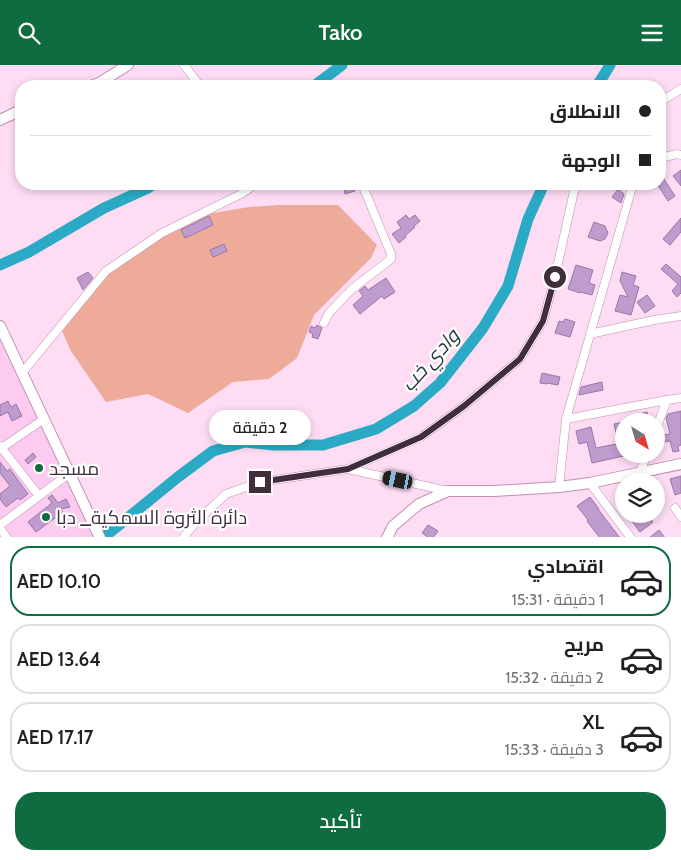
<!DOCTYPE html>
<html lang="ar">
<meta charset="utf-8">
<style>
:root{--surface:#fff;--page:#f2f2f2;--text:#202124;--muted:#757577;--line:#e0e0e0;--accent:#0f6c40}
body{margin:0;font-family:Cabin,Cairo,sans-serif;background:var(--page);color:var(--text);direction:rtl;height:100vh;display:flex;flex-direction:column;font-size:19px;white-space:nowrap}
*{box-sizing:border-box;margin:0}
p{font-size:16px;color:var(--muted)}
.icon{flex:none;width:28px;height:28px;fill:none;stroke:currentColor;stroke-width:2;stroke-linecap:round;stroke-linejoin:round}
.map{position:relative;height:472px;overflow:hidden;direction:ltr}
.side{display:flex;flex-direction:column;background:var(--surface);flex:1}
.side>*{flex:none}
.banner{position:absolute;left:15px;top:15px;width:651px;height:110px;border-radius:20px;box-shadow:0 2px 8px #0003;direction:rtl;display:grid;align-content:center;height:110px;padding:0 15px;background:var(--surface)}
.needle{width:32px;rotate:143deg}
.controls{position:absolute;left:615px;top:348px;display:grid;gap:10px}
.controls a{display:grid;place-items:center;width:50px;height:50px;border-radius:50%;background:var(--surface);box-shadow:0 2px 8px #0003;font-size:25px}
.end{position:absolute;width:22px;height:22px;margin:-11px;border:6px solid #422d3c;background:#fff;box-shadow:0 0 0 2px #fff}
.from{border-radius:50%}
.bubble{position:absolute;height:35px;border-radius:18px;background:var(--surface);box-shadow:0 2px 8px #0003;font-size:16px;font-weight:600;line-height:35px;text-align:center;direction:rtl}
.car{position:absolute;width:15px;height:30px;margin:-15px -8px;border-radius:6px;box-shadow:0 0 4px 1px #0007;background:linear-gradient(#222 24%,#8ab4d8 0 40%,#222 0 76%,#8ab4d8 0 86%,#222 0)}
.banner b{display:flex;align-items:center;gap:18px;height:48px;font-size:19px}
.banner b+b{border-top:1px solid var(--line)}
.banner i{width:12px;height:12px;background:var(--text)}
ul{padding:9px 0 0;list-style:none}
li{display:flex;align-items:center;gap:15px;height:70px;margin:0 10px 8px;padding:0 5px;border:2px solid var(--line);border-radius:20px}
li div{flex:1}
li b{display:block;font-size:19px}
li em{font-style:normal;font-weight:600}
li.current{border-color:var(--accent)}
li>.icon{width:45px;height:45px;stroke-width:1.5}
.primary-button{display:flex;gap:10px;margin-top:auto;padding:10px 15px}
.primary-button a{flex:1;height:58px;border-radius:20px;background:var(--accent);color:#fff;font-size:20px;font-weight:600;line-height:58px;text-align:center}
header{display:flex;justify-content:space-between;align-items:center;height:65px;padding:0 15px;background:var(--accent);color:#fff;font-size:22px;font-weight:600}
.map>svg:first-child{display:block}
</style>
<header><svg class="icon" aria-label="menu" viewBox="0 0 24 24"><path d="M4 6h16M4 12h16M4 18h16"/></svg>Tako<svg class="icon" aria-label="search" viewBox="0 0 24 24"><circle cx="10" cy="10" r="6"/><path d="M15 15l6 6"/></svg></header>
<div class="map">
<svg width="681" height="473" viewBox="0 0 681 473">
<rect width="100%" height="100%" fill="#fddcf4"/>
<path fill="#fccbef" d="M0,266L95,472H0Z"/>
<path fill="#efab99" d="M279,140H338L377,180L371,193L314,250L297,293L269,314L233,317L188,348L148,329L106,337L71,286L59,259L107,203L163,165L208,149L249,142Z"/>
<g fill="none" stroke-linecap="round" stroke-linejoin="round">
<path stroke="#2baac5" stroke-width="11" d="M314,21L342,0
M597,21L610,0
M0,200L29,187L104,143L148,123L154,119
M103,473L178,412L213,386L245,377L274,380H323L376,364L414,341L440,318L483,263L508,221L528,154L544,119"/>
</g>
<path fill="#bf9cce" stroke="#9977a7" d="M681,105V121L673,111Z
M660,108L675,131L668,136L657,119H660Z
M343,119H353L355,126L345,129Z
M618,124L624,129L621,138L612,132Z
M406,150L409,154L415,150L420,156L414,161L415,162L405,171L406,172L399,178L392,169L401,163L397,157Z
M209,151L213,160L185,173L181,165Z
M681,153V167L670,180L663,174Z
M594,157L605,161L608,168L605,174L600,176L588,172Z
M224,179L227,186L213,192L210,185Z
M666,199L681,212V228L677,232L672,226L678,219L661,204Z
M576,200L593,205L589,218L595,220L592,230L580,227V228L568,224Z
M88,207L93,213L83,225L77,213Z
M622,207L636,211L633,220L639,222L631,250L615,246L620,230L628,232L620,216Z
M386,213L395,227L384,234L382,231L360,249L353,240L363,231L359,226L365,221L368,225Z
M647,230L655,241L645,248L637,237Z
M565,254L575,257L570,272L555,268L559,256L563,257Z
M317,260L322,263L318,274L312,272L313,269L309,267L311,261L315,263Z
M542,308L560,312L558,320L547,318V319L540,318Z
M602,317L603,325L579,330L581,322Z
M8,336L11,342L16,339L22,351L12,356L8,347L0,351V340Z
M681,346V380L678,381L679,386L673,387L670,376L664,377L662,370L670,369L666,353L668,349Z
M647,347L649,356H633L631,351Z
M624,357V370L617,372L614,359Z
M591,362L596,383L621,378L624,391L592,398L587,377L579,379L576,366Z
M33,388L36,392L28,399L25,395Z
M0,397L7,406L10,404L28,429L20,435L18,433L6,442L0,434V429L10,421L0,408Z
M681,411V428L675,430L670,414Z
M656,414L665,433L656,438Z
M52,430L58,438L66,434L70,442L61,444L63,447L36,467L28,457L52,438L48,433Z
M590,432L599,444H598L620,473H600L587,456L588,455L577,441Z
M627,449H646L653,457L640,467Z
M428,460L438,466L433,473H429L422,468Z
M659,465L665,473H649Z"/>
<g fill="none" stroke-linecap="round" stroke-linejoin="round">
<defs>
<path id="street" d="M184,0L200,21
M660,37L681,24
M660,93L677,89L681,90
M324,258L329,248L352,224L391,194V189L362,119
M590,269L654,255L681,251
M22,308L106,206L162,168L241,129L256,119
M566,354L667,335
M656,364L667,335L681,333
M0,381L39,431
M0,384L44,354
M348,404L448,426
M640,407L647,389
M590,418L631,473
M559,422L566,354L633,119
M675,443L681,452
M0,460L70,408
M0,463L7,473
M183,473L196,457L226,429L260,417L348,404L421,372L464,341L520,294L543,256L555,212L574,126L579,119"/>
<path id="secondary" d="M91,21L99,18L128,0
M0,55L21,45
M0,261L100,473
M387,473L393,461L419,439L448,426H494L559,422L590,418L681,399"/>
</defs>
<use href="#street" stroke="#c28fb5" stroke-width="9"/>
<use href="#secondary" stroke="#c28fb5" stroke-width="12"/>
<use href="#street" stroke="#fff" stroke-width="8"/>
<use href="#secondary" stroke="#fff" stroke-width="10"/>
</g>
<g fill="none" stroke-linecap="round" stroke-linejoin="round">
<path stroke="#422d3c" stroke-width="6" d="M260,417L348,404L421,372L464,341L520,294L543,256L555,212"/>
</g>
<g fill="#0f6c40" stroke="#fff" stroke-width="2">
<circle cx="39" cy="403" r="5"/>
<circle cx="46" cy="452" r="5"/>
</g>
<g text-anchor="middle" dominant-baseline="central" stroke-width="4.5" stroke-linejoin="round" paint-order="stroke">
<g font-size="19" fill="#422d3c" stroke="#fff" text-anchor="start">
<text x="49" y="403">مسجد</text>
<text x="56" y="452">دائرة الثروة السمكية_ دبا</text>
</g>
<g font-size="20" font-style="italic" fill="#213b42" stroke="#fff">
<text transform="translate(430 295) rotate(-48)">وادي خب</text>
</g>
</g>
</svg>
<div class="controls">
<a><svg class="needle" viewBox="-14 -14 28 28"><path d="M0-13l5 13h-10z" fill="#e53935"/><path d="M0 13l5-13h-10z" fill="#757577"/></svg></a>
<a><svg class="icon" aria-label="layers" viewBox="0 0 24 24"><path d="M12 4l9 5-9 5-9-5zM3 14l9 5 9-5"/></svg></a>
</div>
<i class="end from" style="left:555px;top:212px"></i>
<i class="end" style="left:260px;top:417px"></i>
<div class="bubble" style="left:209px;top:345px;width:102px">2 دقيقة</div>
<i class="car" style="left:398px;top:415px;rotate:282deg"></i>
<div class="banner">
<b><i class="from"></i>الانطلاق</b>
<b><i></i>الوجهة</b>
</div>
</div>
<section class="side">
<ul>
<li class="current"><svg class="icon" aria-label="car" viewBox="0 0 24 24"><path d="M5 17H2v-5l4-1 3-4h7l3 4 3 1v5h-3M9 17h6M6 11h13"/><circle cx="7" cy="17" r="2"/><circle cx="17" cy="17" r="2"/></svg><div><b>اقتصادي</b><p>1 دقيقة · 15:31</p></div><em>AED 10.10</em></li>
<li><svg class="icon" aria-label="car" viewBox="0 0 24 24"><path d="M5 17H2v-5l4-1 3-4h7l3 4 3 1v5h-3M9 17h6M6 11h13"/><circle cx="7" cy="17" r="2"/><circle cx="17" cy="17" r="2"/></svg><div><b>مريح</b><p>2 دقيقة · 15:32</p></div><em>AED 13.64</em></li>
<li><svg class="icon" aria-label="car" viewBox="0 0 24 24"><path d="M5 17H2v-5l4-1 3-4h7l3 4 3 1v5h-3M9 17h6M6 11h13"/><circle cx="7" cy="17" r="2"/><circle cx="17" cy="17" r="2"/></svg><div><b>XL</b><p>3 دقيقة · 15:33</p></div><em>AED 17.17</em></li>
</ul>
<div class="primary-button"><a>تأكيد</a></div>
</section>
